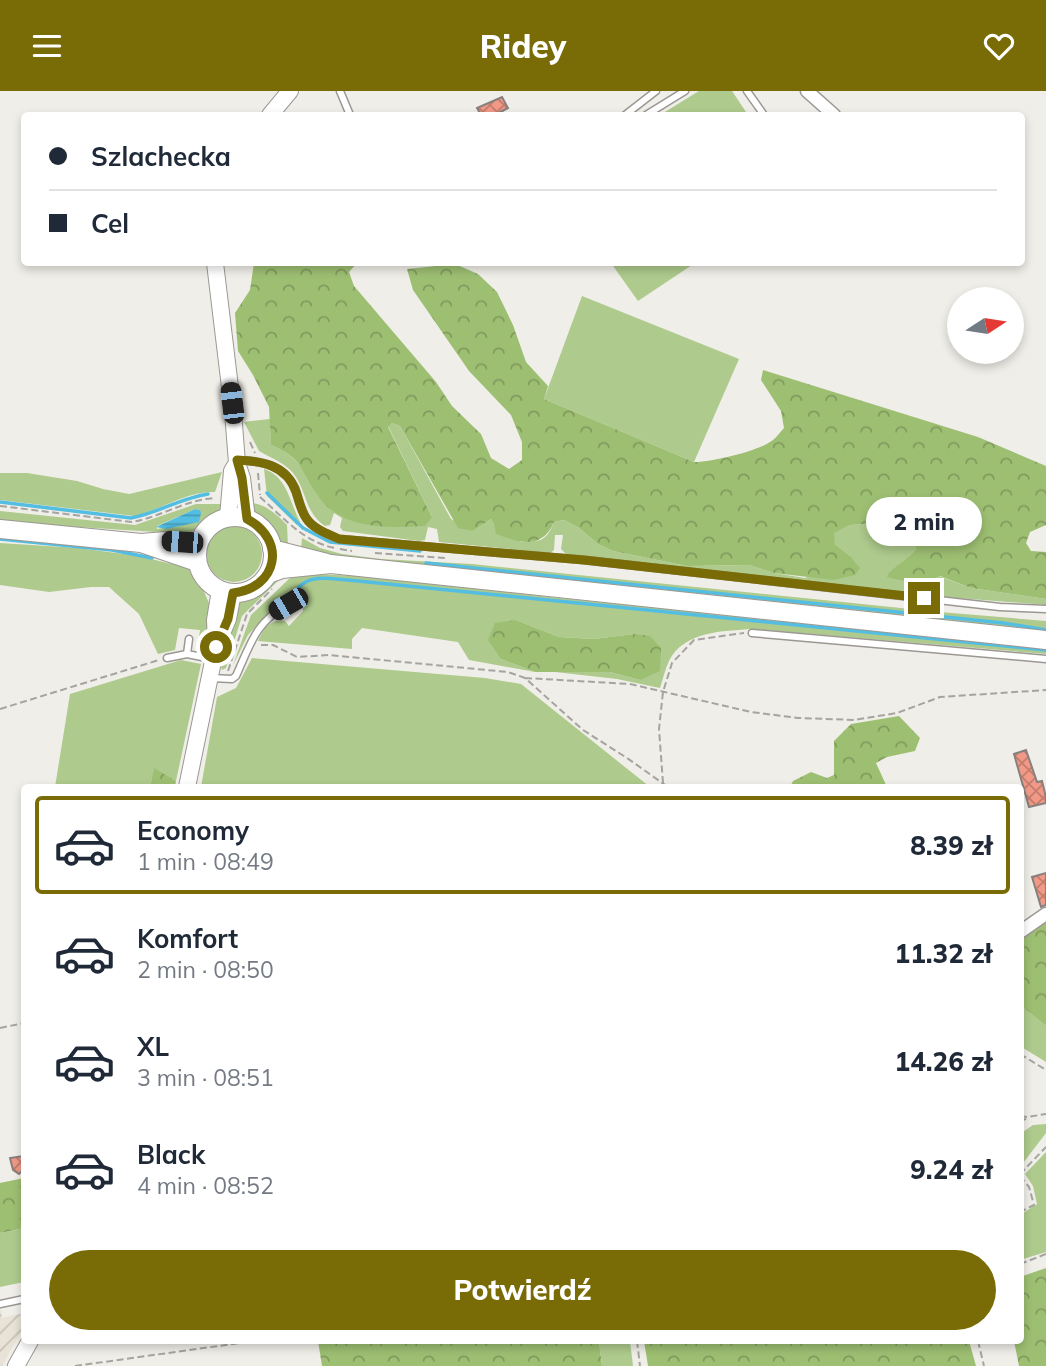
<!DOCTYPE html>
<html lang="pl">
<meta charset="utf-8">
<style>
:root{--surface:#fff;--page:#f2f2f3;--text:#1f2937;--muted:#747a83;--line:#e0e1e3;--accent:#796b05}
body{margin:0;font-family:Mulish,sans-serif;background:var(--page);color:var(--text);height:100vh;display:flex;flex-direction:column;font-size:26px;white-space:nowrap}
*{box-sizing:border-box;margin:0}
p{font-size:23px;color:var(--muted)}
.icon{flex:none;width:38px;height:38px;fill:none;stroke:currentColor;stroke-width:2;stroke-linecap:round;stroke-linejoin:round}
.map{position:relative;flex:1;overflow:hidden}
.panel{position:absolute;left:21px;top:693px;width:1003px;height:560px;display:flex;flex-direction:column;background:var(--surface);border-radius:7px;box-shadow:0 4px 10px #0003}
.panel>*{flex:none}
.hud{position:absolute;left:21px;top:21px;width:1004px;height:154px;border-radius:7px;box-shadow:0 4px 10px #0003;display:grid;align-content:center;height:154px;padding:0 28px;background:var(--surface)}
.needle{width:46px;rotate:78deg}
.buttons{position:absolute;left:947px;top:196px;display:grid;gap:14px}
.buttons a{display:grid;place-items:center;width:77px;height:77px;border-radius:50%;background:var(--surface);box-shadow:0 4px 10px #0003;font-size:35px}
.end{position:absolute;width:32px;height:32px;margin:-16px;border:9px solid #796b05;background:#fff;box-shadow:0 0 0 4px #fff}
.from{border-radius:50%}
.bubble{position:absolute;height:49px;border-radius:24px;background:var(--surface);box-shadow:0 4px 10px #0003;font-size:23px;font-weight:800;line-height:49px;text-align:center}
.car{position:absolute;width:21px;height:42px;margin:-21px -10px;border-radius:9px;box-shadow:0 0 5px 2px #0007;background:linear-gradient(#222 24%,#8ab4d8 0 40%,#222 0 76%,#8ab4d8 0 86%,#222 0)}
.hud b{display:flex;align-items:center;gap:24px;height:66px;font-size:26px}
.hud b+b{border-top:2px solid var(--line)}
.hud i{width:18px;height:18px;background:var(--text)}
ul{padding:12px 0 0;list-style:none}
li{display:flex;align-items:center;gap:21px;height:98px;margin:0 14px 10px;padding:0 14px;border:4px solid transparent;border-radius:7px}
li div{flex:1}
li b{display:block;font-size:26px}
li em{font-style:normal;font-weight:800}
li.current{border-color:var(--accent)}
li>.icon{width:63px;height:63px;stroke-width:1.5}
.primary-button{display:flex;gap:14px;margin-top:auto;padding:14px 28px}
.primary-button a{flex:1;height:80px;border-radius:42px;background:var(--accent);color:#fff;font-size:28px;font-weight:800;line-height:80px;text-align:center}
header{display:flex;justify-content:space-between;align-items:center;height:91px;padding:0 28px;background:var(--accent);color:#fff;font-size:32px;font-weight:800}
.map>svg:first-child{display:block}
</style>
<header><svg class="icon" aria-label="menu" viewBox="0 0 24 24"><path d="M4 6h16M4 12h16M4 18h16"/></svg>Ridey<svg class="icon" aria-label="heart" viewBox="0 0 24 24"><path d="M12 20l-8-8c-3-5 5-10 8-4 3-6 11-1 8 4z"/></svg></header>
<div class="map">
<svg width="1046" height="1275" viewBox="0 0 1046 1275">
<defs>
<pattern id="industrial-furrows" width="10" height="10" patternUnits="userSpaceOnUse" patternTransform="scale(1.75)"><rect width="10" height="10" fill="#e8e3d6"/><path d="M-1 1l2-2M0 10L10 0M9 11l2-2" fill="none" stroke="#c7c3b8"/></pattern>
<pattern id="forest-crowns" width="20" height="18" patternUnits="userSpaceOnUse" patternTransform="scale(1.75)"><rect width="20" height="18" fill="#9dbf72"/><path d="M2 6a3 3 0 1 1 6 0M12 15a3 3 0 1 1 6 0" fill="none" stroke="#809b5d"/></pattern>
<pattern id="water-rules" width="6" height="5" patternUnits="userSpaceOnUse" patternTransform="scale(1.75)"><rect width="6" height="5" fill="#53bde2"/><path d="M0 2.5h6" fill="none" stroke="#459ab7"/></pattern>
<pattern id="building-cross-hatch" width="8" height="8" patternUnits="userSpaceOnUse" patternTransform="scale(1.75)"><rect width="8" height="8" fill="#f19986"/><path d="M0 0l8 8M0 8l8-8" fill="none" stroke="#c37d6d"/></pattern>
</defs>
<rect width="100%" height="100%" fill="#f0eee8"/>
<path fill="url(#industrial-furrows)" d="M0,1216L2,1227L24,1222V1236L2,1275H0Z"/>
<path fill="#aeca8c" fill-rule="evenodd" d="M699,0H732L748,24H660Z
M611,172H695L638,210Z
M582,205L739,268L694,371L544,308Z
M270,328L271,354C302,368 302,378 318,405L432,426L388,335L392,332L400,335L451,428L473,440L491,428L521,451C541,450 546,451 554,431L564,429L579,437L598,453L613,460L687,475L749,474L774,482L805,487L850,465L835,453L833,442L850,434L898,431L909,441L916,458C908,469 893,474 888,486C903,492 925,493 939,485L971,497L1046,508V514L908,503L567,464L561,458L563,444H555L554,459L550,462L439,451L437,438L428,436L425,449L419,450L343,440L340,436L342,427L334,422L330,434L325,435C306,422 307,404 296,386C287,372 272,368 259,360L244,331Z
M264,378C287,385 290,412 300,431L297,434L267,405Z
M222,381L215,401C185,400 162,419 134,425L0,409V382H27L77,390L103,398L129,403Z
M250,412C264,412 278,424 287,434L288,455C277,452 254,423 250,412Z
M196,413H223L215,425L188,443L0,431V420L135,434ZM195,418L200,419L198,431L157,438V435Z
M206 463a28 28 0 1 1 56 0a28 28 0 1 1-56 0Z
M302,447L320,457L342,463L381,468L472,473L940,521L1046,530V540L354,469L301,458Z
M0,452L78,457L139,465L188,477L201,494L209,512L206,554L203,559L198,554L200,539L179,537L175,559L158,563L139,523L109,496H91L49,501L0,494Z
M312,483L383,486L549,506L1046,556V563L753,538C723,540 684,540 669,570C665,578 663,588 660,597L617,588L555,581H610L640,589L634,543L594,548L559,546L516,529L501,568L535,581L469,569L458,551L362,537L352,548V558L258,550C263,538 270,527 285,530L289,535L303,520L302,502L297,500L285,503L248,544L233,574L251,524L290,487Z
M283,485L242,525L226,577L222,579L220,572L238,514C247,502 269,490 283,485Z
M252,567L485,587L521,593L650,696H201L217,606L236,597Z
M181,569L201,573L176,690L154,678L150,696H55L70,603Z
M1020,914L1046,935V971L1020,955Z
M1046,1033V1042L1020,1076V1043L1033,1034Z
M1046,1061V1161L1020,1169V1124L1037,1113L1033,1095L1025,1083Z
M24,1137V1191L0,1196V1142Z
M599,1250H630L633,1275H602Z"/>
<path fill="url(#forest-crowns)" d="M254,172H357L349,181L354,195L436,291L452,315L481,343L491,367L509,378L522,369V351L511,324L469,280L413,199L407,178L455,173L478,183L497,201L513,234L526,271L548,295L544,308L694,371C712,371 759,360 773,349C777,346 781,340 784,337L781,320L761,289L763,279L978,346L1046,375V434L1030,441L1026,452L1031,460L1046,461V508L971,497L940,485C924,493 903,492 887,486C893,474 908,469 916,458L909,441L898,431L850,434L834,442L835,453L850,465L860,477L855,484L834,489L774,482L749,474L687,475L613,460L598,453L579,437L564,429L554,431C542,459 520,452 496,443L494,432L491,428L473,440L458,437L400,335L392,332L388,336L432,426L425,435C387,437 342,439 318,405C299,378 305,369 271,354L269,316L253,284L238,260L235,222L250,199Z
M516,529L559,546L594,548L634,543L650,545L661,557L660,580L640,589L610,581H535L501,568L488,549L495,532Z
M899,625L920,647L915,660L887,666L876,672L887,696H790L793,690L811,681L827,687L834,684V650L851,633Z
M154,677L176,690L175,696H150Z
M1046,830V935L1020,914V850Z
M24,1087V1137L0,1142V1092Z
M1046,1177V1275H1019L1014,1250H1020V1186Z
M318,1250H599L602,1275H322Z
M644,1250H969L976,1275H648Z"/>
<path fill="url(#water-rules)" d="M195,418L200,419L201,422L199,431L166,438L156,436Z"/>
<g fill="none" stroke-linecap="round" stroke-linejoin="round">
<path stroke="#53bde2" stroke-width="3.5" d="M267,402L303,437L330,451L420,460
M0,411L131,427C158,422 181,407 208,403
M0,448L112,459L152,467
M426,472L1003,532L1046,539
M299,496C312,483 331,488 348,489L1046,559"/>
</g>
<path fill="url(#building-cross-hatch)" stroke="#87807e" stroke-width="2" d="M502,6L508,17L495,24H481L477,17Z
M1026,659L1037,691L1042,690L1046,706V712L1029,716L1014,663Z
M1046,782V814L1041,816L1032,786Z
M24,1065V1078L19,1083L13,1079L10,1067Z"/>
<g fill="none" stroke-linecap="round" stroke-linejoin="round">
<defs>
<path id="service" d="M340,0L350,24
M747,0L764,24
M625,24L656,0
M646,24L685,0
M239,369C262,370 284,374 295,397C299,407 300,418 307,428C314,438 328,444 339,448L584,469L1000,516L1046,518
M752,542L1046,568
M187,563L189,548
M167,567L187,563L212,568
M211,587L232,588L236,585C251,552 255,532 288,513
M0,1213L24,1208"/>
<path id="minor" d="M807,0L834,24
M1020,841L1046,823"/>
<path id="tertiary" d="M270,24L290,0
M215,172L233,321L237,372L242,387L247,428
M228,426L232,380L237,372
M216,550L215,529L220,499
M187,696L216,556L228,528L233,502
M16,1275L30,1250"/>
<path id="secondary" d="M197 464a38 38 0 1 1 76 0a38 38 0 1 1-76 0Z
M0,438L141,452L166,450L198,452
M144,453L197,471
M272,458L327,472
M268,483L282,478L331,473L1046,549"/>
</defs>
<use href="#service" stroke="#9b9893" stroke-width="9"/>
<use href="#minor" stroke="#9b9893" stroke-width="15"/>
<use href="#tertiary" stroke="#9b9893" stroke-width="18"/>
<use href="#secondary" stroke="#9b9893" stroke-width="20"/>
<path stroke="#a6a4a0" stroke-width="2" stroke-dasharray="7 3.5" stroke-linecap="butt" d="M250,351L255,362
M258,382L260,404
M260,406C283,426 303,451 335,457
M0,415L132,431C161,426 185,409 214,407
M340,458L352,460
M375,462L446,467
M261,554H273L297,566L329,564L508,581L525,587L583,639L627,667L668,696
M228,580L247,523L272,498
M525,587L630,593L751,621L798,627L854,629L897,622L940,606L1046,599
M0,618L159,569
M663,692L659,638L663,601L672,572L694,549L744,542
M0,937L24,932
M1020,963L1046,979
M1020,1025L1027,1026L1046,1023
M1020,1031L1027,1027
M1020,1083L1046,1056
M1020,1085L1029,1096L1034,1114L1020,1121
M1020,1173L1046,1163
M637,1250L640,1275
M978,1250L984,1275
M75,1275L254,1250"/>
<use href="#service" stroke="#fff" stroke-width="6"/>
<use href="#minor" stroke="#fff" stroke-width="12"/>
<use href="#tertiary" stroke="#fff" stroke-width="16"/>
<use href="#secondary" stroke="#fff" stroke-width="18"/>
</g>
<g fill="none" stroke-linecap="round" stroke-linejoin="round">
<path stroke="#796b05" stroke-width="9" d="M216,556L228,528L233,502C278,497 287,449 247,428L242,387L237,369C262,370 287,374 296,401C299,410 301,420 306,427C313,438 328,443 339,448L584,469L924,507"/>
</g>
</svg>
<div class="buttons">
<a><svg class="needle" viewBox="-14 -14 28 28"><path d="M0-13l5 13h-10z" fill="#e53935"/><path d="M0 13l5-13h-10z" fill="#747a83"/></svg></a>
</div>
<i class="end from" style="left:216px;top:556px"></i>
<i class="end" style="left:924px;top:507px"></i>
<div class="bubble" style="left:866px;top:406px;width:116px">2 min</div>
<i class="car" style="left:232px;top:312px;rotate:353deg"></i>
<i class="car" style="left:182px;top:451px;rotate:274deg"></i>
<i class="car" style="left:288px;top:513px;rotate:240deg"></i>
<div class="hud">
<b><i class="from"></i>Szlachecka</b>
<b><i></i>Cel</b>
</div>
<section class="panel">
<ul>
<li class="current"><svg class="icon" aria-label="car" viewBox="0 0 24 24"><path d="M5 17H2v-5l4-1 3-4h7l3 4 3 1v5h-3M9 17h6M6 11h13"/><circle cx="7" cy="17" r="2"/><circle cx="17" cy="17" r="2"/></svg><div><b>Economy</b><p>1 min · 08:49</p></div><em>8.39 zł</em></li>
<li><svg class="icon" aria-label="car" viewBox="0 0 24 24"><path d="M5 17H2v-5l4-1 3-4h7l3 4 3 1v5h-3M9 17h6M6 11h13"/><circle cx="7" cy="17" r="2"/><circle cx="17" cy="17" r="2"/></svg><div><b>Komfort</b><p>2 min · 08:50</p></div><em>11.32 zł</em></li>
<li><svg class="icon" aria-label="car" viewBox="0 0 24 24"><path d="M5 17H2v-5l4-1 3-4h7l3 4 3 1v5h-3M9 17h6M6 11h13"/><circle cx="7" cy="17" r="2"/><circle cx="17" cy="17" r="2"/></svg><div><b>XL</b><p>3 min · 08:51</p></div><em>14.26 zł</em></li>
<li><svg class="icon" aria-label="car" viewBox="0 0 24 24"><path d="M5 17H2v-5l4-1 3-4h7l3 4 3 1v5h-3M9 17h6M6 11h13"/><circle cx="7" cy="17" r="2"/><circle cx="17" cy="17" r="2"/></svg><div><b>Black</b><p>4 min · 08:52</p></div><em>9.24 zł</em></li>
</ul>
<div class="primary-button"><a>Potwierdź</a></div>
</section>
</div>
